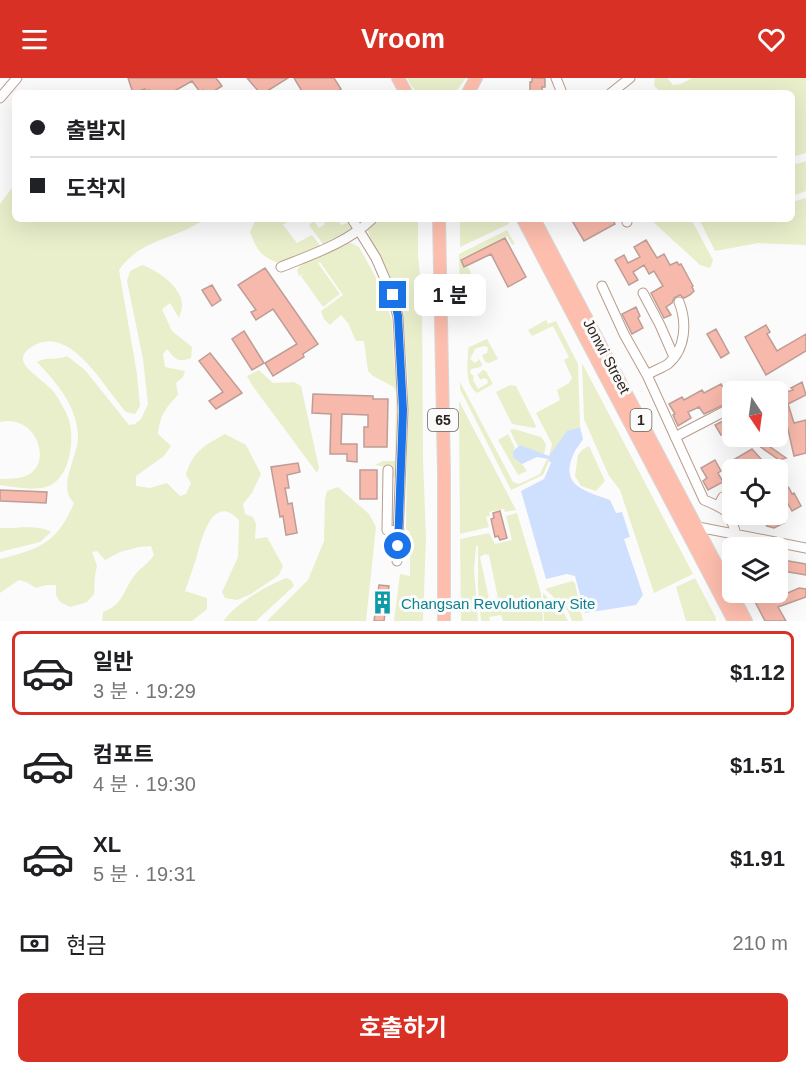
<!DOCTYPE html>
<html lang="ko">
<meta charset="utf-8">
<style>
:root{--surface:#fff;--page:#f2f2f2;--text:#202124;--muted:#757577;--line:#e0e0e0;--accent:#d93025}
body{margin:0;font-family:Helvetica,"Noto Sans KR",sans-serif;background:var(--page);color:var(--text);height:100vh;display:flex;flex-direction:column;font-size:22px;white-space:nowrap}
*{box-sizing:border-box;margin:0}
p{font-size:20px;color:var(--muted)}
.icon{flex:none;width:33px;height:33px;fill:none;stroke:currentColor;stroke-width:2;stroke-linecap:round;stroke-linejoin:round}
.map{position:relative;height:543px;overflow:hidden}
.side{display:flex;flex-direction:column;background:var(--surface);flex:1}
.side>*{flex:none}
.banner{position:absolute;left:12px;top:12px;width:783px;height:132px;border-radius:9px;box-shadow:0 6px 24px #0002;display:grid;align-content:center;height:132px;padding:0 18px;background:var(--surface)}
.needle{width:39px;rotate:167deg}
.controls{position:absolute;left:722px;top:303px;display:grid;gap:12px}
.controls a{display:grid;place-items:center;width:66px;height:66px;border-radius:9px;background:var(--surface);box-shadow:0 6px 24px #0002;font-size:30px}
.end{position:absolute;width:27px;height:27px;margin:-14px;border:8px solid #1a73e8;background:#fff;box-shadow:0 0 0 3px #fff}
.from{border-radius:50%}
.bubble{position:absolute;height:42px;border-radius:9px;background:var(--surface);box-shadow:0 6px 24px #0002;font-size:20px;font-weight:700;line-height:42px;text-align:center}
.banner b{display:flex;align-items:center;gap:21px;height:57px;font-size:22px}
.banner b+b{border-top:2px solid var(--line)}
.banner i{width:15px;height:15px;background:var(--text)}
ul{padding:10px 0 0;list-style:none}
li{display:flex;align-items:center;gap:18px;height:84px;margin:0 12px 9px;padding:0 6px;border:3px solid transparent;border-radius:9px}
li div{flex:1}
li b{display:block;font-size:22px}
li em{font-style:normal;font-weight:700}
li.on{border-color:var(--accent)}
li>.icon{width:54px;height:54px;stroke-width:1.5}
.pay{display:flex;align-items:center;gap:15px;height:66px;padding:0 18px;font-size:22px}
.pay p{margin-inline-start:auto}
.action{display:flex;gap:12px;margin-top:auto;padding:12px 18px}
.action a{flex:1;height:69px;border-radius:9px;background:var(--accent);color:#fff;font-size:24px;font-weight:700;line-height:69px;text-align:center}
header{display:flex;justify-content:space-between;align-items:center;height:78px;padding:0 18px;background:var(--accent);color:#fff;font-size:27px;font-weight:700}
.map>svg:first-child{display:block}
</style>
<header><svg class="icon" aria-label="menu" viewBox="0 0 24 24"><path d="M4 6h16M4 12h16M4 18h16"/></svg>Vroom<svg class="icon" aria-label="heart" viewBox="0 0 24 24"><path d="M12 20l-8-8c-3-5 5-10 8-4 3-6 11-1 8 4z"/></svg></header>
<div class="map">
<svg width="806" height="543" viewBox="0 0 806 543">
<rect width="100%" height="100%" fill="#fbfbfb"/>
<path fill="#e9efcb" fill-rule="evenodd" d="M407,0H466L455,15H418L412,9Z
M655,0H667L673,7L681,6L692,0H806V75L792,79V15H662L654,8Z
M806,83V113L792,118V84L797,86Z
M15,106V141H205C177,161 140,161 119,192L137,296L140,328L135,336L126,334C104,310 69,242 30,270C25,273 21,279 24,285C28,294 50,307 56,317C61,325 66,333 69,342C75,363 70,402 46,409C32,413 14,409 0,407V401C9,401 20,401 28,397C53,384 36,336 0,344V126Z
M806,120V167L758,165L715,173L699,141H792V124Z
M256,141H291L283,147L297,165L312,157L322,170L281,186C260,178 258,174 250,154Z
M322,141H337L341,147L347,145L353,153L325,169L309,147L314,143L319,150L325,146Z
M376,141H418V178L422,220L423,380L426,460L423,543H394L400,496L410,498V454L406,451L408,304L404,245L395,211L371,163L368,152Z
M460,141H507L509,146L460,169Z
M650,141H691L713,182L711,188L709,190L700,187Z
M507,152L515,166L512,167L507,158L484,171L480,178L477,173L460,181L465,190L468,189L471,195L462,205L469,220L468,222L465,217L460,218L459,176Z
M351,165L359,169L379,205L392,243L394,286L399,307L398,399H391V390L375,387L383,383H395L396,314L394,309L373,298L368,293L364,263H356L348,245L341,237L330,247L324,241L321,233L343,217L320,184L318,185L340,216L323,229L301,198L304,195L299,198L297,192C305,179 336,167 351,165Z
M142,187C157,192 181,208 182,226C183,230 180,236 179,240L170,225L162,231L172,253L192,269L191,280C178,285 175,281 167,271L163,276L165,289L185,293L183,299L176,305L178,317C166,329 159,339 158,356L171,368L164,378L136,398V408L150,410L167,405L180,418L186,416L191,405L186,397C192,374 205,367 225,356L246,367L261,396L252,415L243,426L245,436L253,439L256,446L255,461L267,459L283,488L279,497L251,516L237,522L225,520L222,514L238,479L239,442C212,413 201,463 196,481C192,492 189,503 185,513L207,520V531L192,543H102L103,534C123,527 123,513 134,498C140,490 148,486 154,477L151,468L139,469L120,474L105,482L97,473L92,474L97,488L95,497L94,516L87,524L70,529L60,524L56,517V507H46L36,510L26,504L19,502L0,515V481C40,471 57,465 74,425C56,407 79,379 78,357C76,327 57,305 37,284C46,278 57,283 67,278L85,292L129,347L135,346L141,341L148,326L143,281L127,203L130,193Z
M546,242L548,246L556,243L578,286L580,349C563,352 561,368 549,378L552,366L536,335L560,322L557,312L569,305L572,300L564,282L569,279L553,248L532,258L528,252Z
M487,261L498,281L489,285L485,284L482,277L487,275L488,269L483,268L475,271L470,281L475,285L479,282L478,279L482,286L481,289L471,291L470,295L474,298L473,302L478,311L488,305L487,301L483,300L481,302L477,297L483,292L486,293L493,306L477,315C464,306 468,287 468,273L469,269Z
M582,285L693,496L654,515L620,412L609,398L584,341Z
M259,292L273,305L294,304L301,308L319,390L317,395L252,307L247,298Z
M460,304L513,404L519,406L540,396L547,381L549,383L543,397L511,412L460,311Z
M510,307L516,308L536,348L535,350L512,346L496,314Z
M459,323L516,432L505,434L504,431L489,434L490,438L486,439L489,449L460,456Z
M514,351L541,359L546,366L544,377L517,367L510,352Z
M508,356L515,370L513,373L527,393L518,397L498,362Z
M589,368L605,403L596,413L581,408L575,398L578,377L582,372Z
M338,409L369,436L376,449L366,543H267L308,502L324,463L325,421L327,413Z
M517,435L541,515L543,543H503L501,537L489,539L490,543H481L478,508V468H476L474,491L478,543H461L460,461L489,455L495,466L512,462L506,438ZM485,476L489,477L498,520L489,521L480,479Z
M0,450C16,451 37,446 51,454L40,464L0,474Z
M286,500L291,502L294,508L256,543H223C238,524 264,509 286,500Z
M695,500L716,540V543H686L676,509Z
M572,503L575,505L583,543H572L568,533L545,511Z
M543,515L564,535L568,543H544Z"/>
<path fill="#cfdffe" d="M580,349L583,361C581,365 577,369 575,373C557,408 586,413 610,422L616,435L622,434L630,459L624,461L643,517L636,527L585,535L575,498L567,496L546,501L521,413L544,401L551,385L548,381L537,379L522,386L513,379V373L520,367L549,378L567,353Z"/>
<path fill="#f7b9ab" stroke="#be9d96" stroke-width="1.5" d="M128,0H216L222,8L211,15H205L203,12L200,14L192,3L171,15H165L164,13L160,15H150L149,12L146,13L145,11L133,15Z
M247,0H288L264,15H260Z
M294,0H334L341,11L335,15H303Z
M532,0H545V9H542V15H530V4H532Z
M571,141H612L615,146L584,163Z
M505,160L526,199L508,209L491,176L464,189L461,182Z
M646,162L657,180L664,176L670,187L677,184L679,187L681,186L693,208L692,209L694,213L690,217L684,220L680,217L674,220L672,225L666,229L671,237L664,240L651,215L663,208L654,193L649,196L644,187L633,194L638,202L629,207L615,182L624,177L628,185L640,179L634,169Z
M265,190L318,266L303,276L304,279L273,298L265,285L297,266L273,231L256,242L251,234L256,232L238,207Z
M212,207L221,222L212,228L202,212Z
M636,229L640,238L638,240L643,250L632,256L622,236Z
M766,247L770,254L767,256L777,273L806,256V273L766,297L745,259Z
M716,251L729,275L721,280L707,256Z
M244,253L264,285L252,292L232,261Z
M210,275L242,315L216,331L209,323L223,314L199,283Z
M802,304L806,317L788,326L794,345L806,342V375L794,378L787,347L777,350V317L793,312L791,310Z
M721,306L729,319L728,320L730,324L704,336L699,329L688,334L691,340L678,348L673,337L675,336L669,326L682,319L684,322L702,312L704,315Z
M313,316L373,318V321H388L387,369H364V349H368V337L342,336L341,366H357V384L347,383V376H330L331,336L312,335Z
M727,341L730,347L732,346V368L725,355L721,357L715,347Z
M745,358H768L773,363L769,368L786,380L779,382Z
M752,371L771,392H732L728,385Z
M715,382L721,393L718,395L723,404L708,412L703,403L707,400L701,390Z
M298,385L300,394L287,397L289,410H285L288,426L292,425L297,455L286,457L283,438L280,439L271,389Z
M360,392H377V421H360Z
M777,399L789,410L792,416L794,415L801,428L792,433L787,424L783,426L777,415Z
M0,412L47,414L46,425L0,423Z
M500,433L507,460L500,462L498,458L495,459L491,441L494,440L493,435Z
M765,436H779L784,445L774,450L767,448L764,444Z
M777,481L806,486V497L777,492Z
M379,507L389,508L384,543H374Z
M799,510L806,511V519L778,529L786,543H765L750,514H770L774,521Z"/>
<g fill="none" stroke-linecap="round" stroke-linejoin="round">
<defs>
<path id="minor" d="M556,0L562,15
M611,15L630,0
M0,20L17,0
M352,141L376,180L392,217L398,239L403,332L397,483
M626,141L627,144
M281,189C313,176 347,165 372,141
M602,208L624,256L647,297L704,422C726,431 729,432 736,456
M643,215L660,247L674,279
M647,297C653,293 662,290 668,286C686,271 687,244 679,224
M675,359L729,331
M388,392L387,452L399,453
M718,428L723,419L732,417
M751,436L759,440
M698,449L806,470"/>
<path id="major" d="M398,0L406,15
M468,15L476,0
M439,141L444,394V543
M523,141L734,543
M534,141L746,543"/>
</defs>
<use href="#minor" stroke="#b89d8c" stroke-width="11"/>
<use href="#major" stroke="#d9d8d6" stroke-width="14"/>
<use href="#minor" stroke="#fff" stroke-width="9"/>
<use href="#major" stroke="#febeae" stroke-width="12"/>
</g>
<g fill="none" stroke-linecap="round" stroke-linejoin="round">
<path stroke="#1a73e8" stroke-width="8" d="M393,217L398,238L403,332L398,468"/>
</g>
<defs>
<symbol id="building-bare" viewBox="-9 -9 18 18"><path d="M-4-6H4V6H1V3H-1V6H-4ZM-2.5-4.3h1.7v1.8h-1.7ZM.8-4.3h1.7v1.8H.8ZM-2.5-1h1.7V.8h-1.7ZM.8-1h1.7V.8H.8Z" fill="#0f9aa8" stroke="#fbfbfb" stroke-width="2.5" paint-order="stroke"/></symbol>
</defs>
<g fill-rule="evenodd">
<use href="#building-bare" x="366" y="508" width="33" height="33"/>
</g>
<g text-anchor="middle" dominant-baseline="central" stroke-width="6" stroke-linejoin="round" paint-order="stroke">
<g fill="#fbfbfb" stroke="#6c6460" stroke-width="1.5">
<rect x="428" y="331" width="30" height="22" rx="4.5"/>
<rect x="630.5" y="331" width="21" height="22" rx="4.5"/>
</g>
<g font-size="14" font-weight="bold" fill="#2e241d">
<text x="443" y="342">65</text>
<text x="641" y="342">1</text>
</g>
<g font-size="15" fill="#2e241d" stroke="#fbfbfb">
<text transform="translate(607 278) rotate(62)">Jonwi Street</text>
</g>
<g font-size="15" fill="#0d838f" stroke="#fbfbfb" text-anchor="start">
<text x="401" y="525">Changsan Revolutionary Site</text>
</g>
</g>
</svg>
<div class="controls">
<a><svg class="needle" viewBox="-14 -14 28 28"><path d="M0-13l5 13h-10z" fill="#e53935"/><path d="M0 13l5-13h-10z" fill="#757577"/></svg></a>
<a><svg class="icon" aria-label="locate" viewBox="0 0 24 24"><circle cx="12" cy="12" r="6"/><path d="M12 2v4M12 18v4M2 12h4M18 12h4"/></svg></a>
<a><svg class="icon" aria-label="layers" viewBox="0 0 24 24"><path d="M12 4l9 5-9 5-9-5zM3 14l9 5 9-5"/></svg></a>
</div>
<i class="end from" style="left:398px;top:468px"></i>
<i class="end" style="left:393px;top:217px"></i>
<div class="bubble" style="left:414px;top:196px;width:72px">1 분</div>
<div class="banner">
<b><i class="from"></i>출발지</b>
<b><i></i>도착지</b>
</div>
</div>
<section class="side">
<ul>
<li class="on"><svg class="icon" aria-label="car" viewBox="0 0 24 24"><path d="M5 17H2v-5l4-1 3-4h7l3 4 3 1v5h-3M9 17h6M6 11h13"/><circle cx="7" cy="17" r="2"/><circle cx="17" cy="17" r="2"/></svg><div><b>일반</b><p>3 분 · 19:29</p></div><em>$1.12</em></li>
<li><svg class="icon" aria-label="car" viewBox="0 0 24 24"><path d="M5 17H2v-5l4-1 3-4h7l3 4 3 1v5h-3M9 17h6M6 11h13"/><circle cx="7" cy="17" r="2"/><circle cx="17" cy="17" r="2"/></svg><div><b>컴포트</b><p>4 분 · 19:30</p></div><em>$1.51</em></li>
<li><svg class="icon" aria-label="car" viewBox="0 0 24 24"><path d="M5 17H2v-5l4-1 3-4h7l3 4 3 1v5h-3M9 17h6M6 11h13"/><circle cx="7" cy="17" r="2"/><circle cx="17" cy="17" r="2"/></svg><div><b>XL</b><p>5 분 · 19:31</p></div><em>$1.91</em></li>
</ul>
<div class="pay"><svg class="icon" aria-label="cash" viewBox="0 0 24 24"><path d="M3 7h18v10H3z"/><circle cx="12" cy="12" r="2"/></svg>현금<p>210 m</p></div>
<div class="action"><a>호출하기</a></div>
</section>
